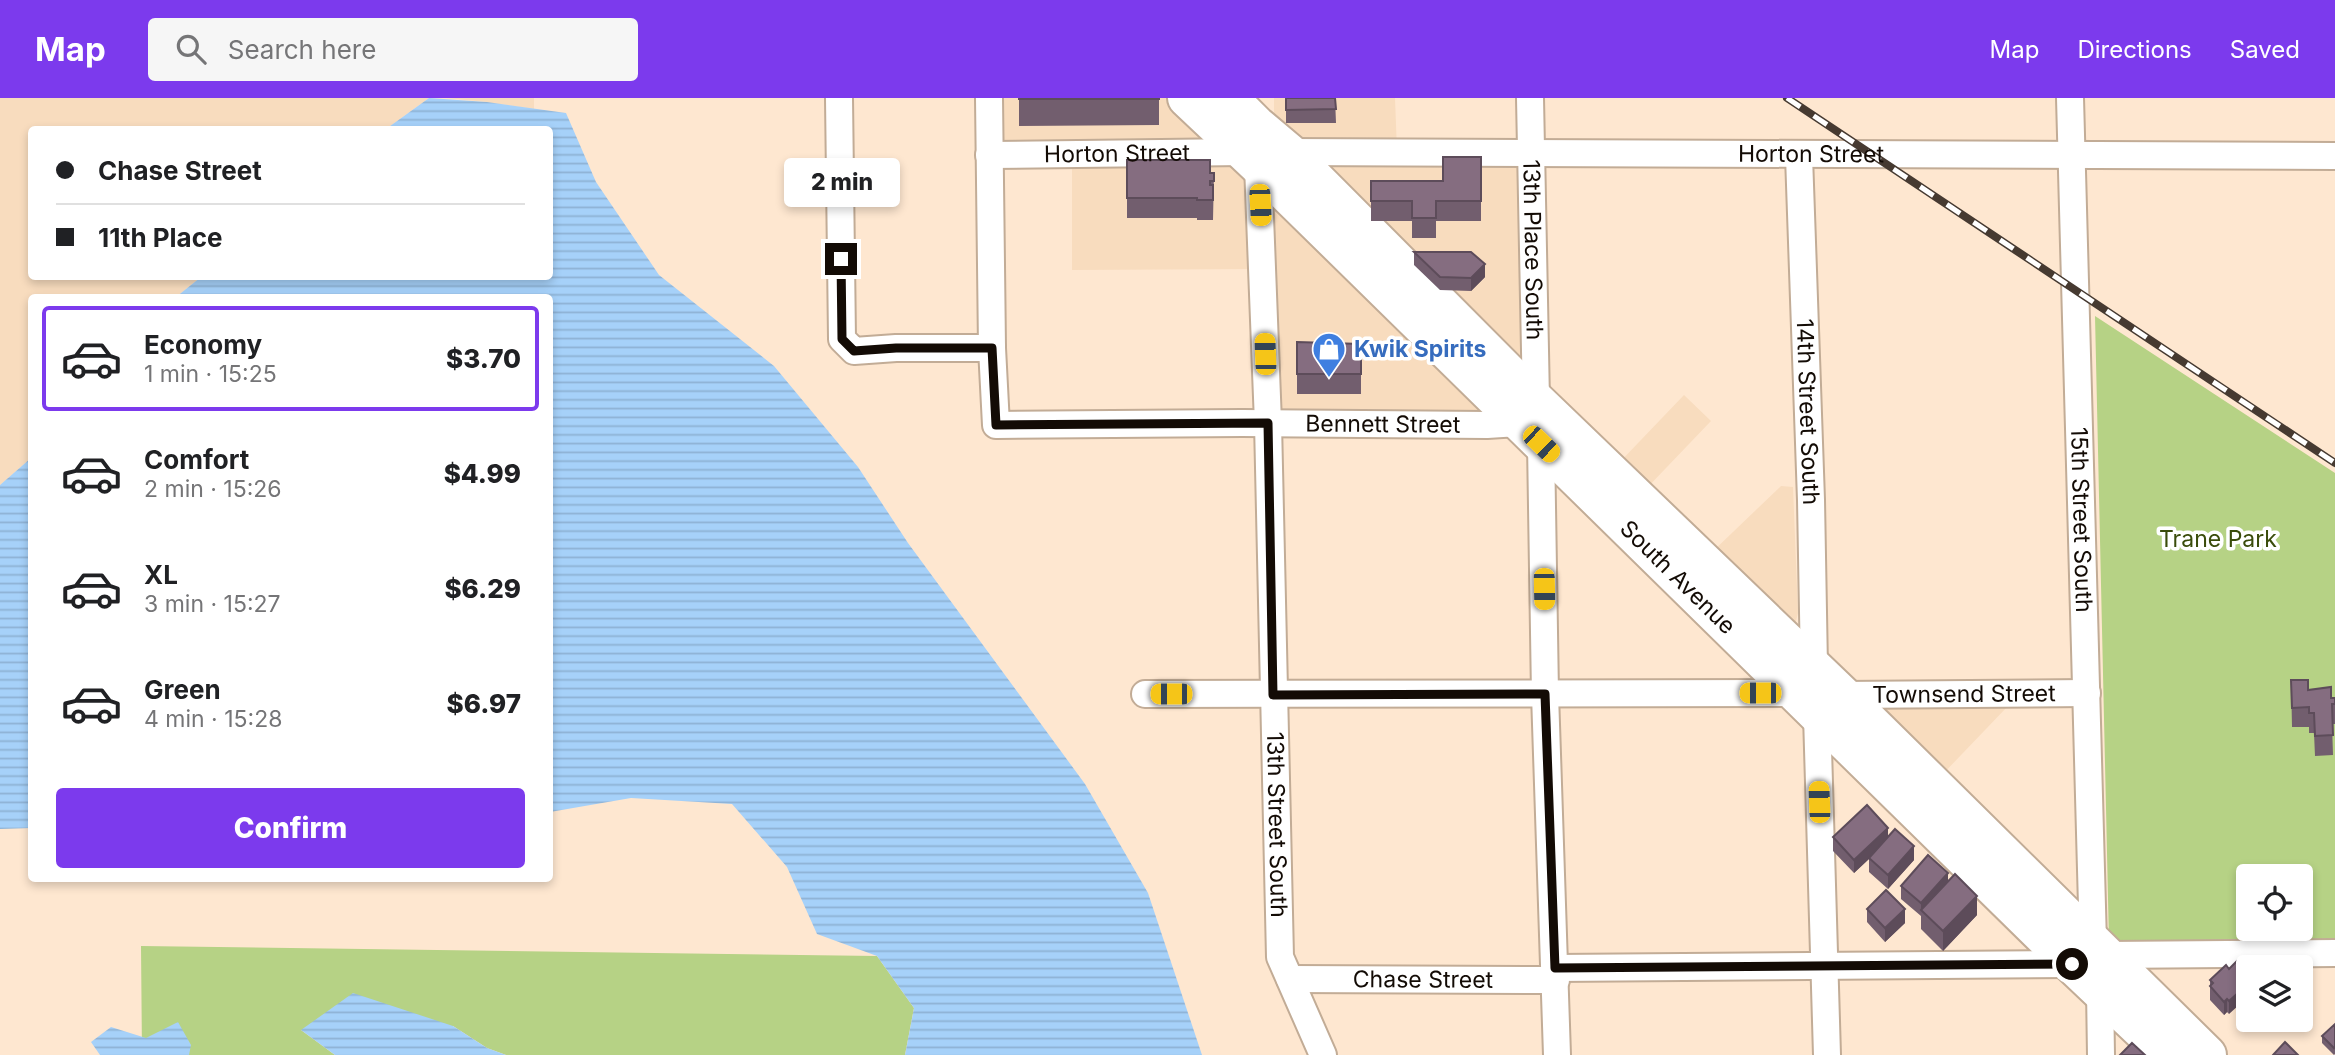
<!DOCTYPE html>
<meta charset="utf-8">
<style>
:root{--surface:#fff;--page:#f6f6f6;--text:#202124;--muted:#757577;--line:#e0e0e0;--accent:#7c3aed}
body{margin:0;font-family:Inter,sans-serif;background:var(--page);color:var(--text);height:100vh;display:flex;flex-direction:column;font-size:26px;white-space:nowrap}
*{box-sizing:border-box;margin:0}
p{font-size:23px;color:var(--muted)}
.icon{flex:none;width:38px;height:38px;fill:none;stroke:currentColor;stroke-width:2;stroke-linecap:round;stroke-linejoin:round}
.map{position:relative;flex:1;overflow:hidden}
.sheet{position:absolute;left:28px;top:196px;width:525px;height:588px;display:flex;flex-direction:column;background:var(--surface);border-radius:7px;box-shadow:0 4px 10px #0003}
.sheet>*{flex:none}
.guide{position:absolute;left:28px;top:28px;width:525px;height:154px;border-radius:7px;box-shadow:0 4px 10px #0003;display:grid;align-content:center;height:154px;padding:0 28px;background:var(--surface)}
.controls{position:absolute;left:2236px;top:766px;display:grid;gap:14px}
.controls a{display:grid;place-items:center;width:77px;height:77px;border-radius:7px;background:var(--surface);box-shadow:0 4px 10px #0003;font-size:35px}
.end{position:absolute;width:32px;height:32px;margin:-16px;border:9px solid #130b05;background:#fff;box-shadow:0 0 0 4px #fff}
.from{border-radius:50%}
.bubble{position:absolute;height:49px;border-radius:7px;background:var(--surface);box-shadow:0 4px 10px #0003;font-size:23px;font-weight:800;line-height:49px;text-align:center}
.car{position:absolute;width:21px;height:42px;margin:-21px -10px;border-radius:9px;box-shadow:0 0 5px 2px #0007;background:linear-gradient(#f5c518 24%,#345 0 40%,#f5c518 0 76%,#345 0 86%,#f5c518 0)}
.guide b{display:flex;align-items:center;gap:24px;height:66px;font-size:26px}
.guide b+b{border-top:2px solid var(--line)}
.guide i{width:18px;height:18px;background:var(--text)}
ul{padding:12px 0 0;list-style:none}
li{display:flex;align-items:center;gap:21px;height:105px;margin:0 14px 10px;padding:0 14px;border:4px solid transparent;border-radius:7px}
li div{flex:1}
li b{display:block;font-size:26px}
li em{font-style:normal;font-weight:800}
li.current{border-color:var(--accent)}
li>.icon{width:63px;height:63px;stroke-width:1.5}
.primary-button{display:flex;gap:14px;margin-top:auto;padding:14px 28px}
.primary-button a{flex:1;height:80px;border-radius:7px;background:var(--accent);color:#fff;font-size:28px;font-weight:800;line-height:80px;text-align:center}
header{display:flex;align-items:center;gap:42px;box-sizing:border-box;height:98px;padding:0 35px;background:var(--accent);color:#fff}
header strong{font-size:33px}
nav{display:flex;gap:38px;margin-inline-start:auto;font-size:24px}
.search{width:490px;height:63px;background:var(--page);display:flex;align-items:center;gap:18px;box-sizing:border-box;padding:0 24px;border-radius:7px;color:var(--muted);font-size:26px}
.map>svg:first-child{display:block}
</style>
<header>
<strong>Map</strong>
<div class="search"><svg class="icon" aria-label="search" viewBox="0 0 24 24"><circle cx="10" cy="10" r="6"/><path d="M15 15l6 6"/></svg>Search here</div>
<nav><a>Map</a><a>Directions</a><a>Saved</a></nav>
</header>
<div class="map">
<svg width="2335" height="957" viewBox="0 0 2335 957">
<defs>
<pattern id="water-rules" width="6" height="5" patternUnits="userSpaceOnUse" patternTransform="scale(1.75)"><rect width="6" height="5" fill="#a6d1f9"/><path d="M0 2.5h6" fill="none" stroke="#8eb2d4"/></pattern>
</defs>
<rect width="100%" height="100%" fill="#fee7d0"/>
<path fill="#f8dcbe" d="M0,0H429L386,31L32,32V178L201,179L176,199L32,200L31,360L0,387Z
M446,0H534V11L487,4Z
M989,0H1241L1274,31V0H1395L1397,53L1531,54L1537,325H1268L1262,171L1072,172V56L989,57Z
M1684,297L1711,323L1644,393L1617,367Z
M1781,388L1793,389L1798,515L1796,523L1789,528L1709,457Z
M1884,606L2008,608L1940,679L1878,612Z"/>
<path fill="#b6d285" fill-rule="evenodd" d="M2095,218L2335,375V846L2109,844ZM2249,779H2301V831H2249Z
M141,848L877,858L914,910L905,957H506L487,950L453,928L301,932L335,957H142Z"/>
<path fill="url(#water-rules)" d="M429,0L487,4L566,15L596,84L659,177L774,268L858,369L908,445L1085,686L1148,795L1202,957H905L914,910L877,858L817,836L787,769L732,706L631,700L550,714V200L176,199L201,179L550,178V32L386,31Z
M31,360V730L0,731V387Z
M353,895L453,928L487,950L506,957H335L301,932Z
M178,924L191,947L189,957H100L91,944L111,929L146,940Z"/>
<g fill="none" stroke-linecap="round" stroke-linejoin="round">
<defs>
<g id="minor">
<path d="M839,0L842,241L854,253L896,250H992"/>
<path id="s1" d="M989,0L992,250L996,327L1242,325L1487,327L1518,325"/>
<path id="s2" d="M1530,0L1536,303"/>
<path id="s3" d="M2070,0L2093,845"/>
<path id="s4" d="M1288,54L2335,58"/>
<path id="s5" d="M989,57L1243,54"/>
<path id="s6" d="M1799,58L1811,402L1814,569"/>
<path id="s7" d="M1258,67L1268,325L1280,859L1323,957"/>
<path d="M1541,346L1545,596L1557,957"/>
<path d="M1145,596L1795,595"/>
<path id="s8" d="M1842,597L2087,595"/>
<path d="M1817,617L1827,957"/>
<path d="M2107,857L2335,855"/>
<path d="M1555,870L2072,866"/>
<path id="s9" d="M1290,881L1556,882"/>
<path d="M2100,892L2101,957"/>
</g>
<g id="highway">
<path id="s10" d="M1187,0L1258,67L2072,866L2168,957"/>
<path d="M1229,0L1256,27L1288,54L1536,303L1842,597L2207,957"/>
</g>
</defs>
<use href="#minor" stroke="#c2ac96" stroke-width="30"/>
<use href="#highway" stroke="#c2ac96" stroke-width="42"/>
<use href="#minor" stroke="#fff" stroke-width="26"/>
<use href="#highway" stroke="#fff" stroke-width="38"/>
<defs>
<path id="rail" d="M1787,0L2335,365"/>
</defs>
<use href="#rail" stroke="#463a31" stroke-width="8"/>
<use href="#rail" stroke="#fff" stroke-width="5" stroke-dasharray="16" stroke-linecap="butt"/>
</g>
<path fill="#725e6e" d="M1019,0H1159V27L1019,28Z
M1286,0H1335L1336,25H1286Z
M1481,59V123H1436V140H1412V123H1371V83H1443Z
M1127,62L1214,75L1213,122H1197V120H1127Z
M1414,154L1485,179L1471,193L1440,192L1414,167Z
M1297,244L1361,246V296H1297Z
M2291,582L2308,592L2331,600H2335V626H2332L2333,657L2315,658L2314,635H2309V629H2292Z
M1833,739H1888L1914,762L1888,791L1869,774V761L1854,775L1833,753Z
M1948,784L1977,817L1943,853L1921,831V818L1901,801V788Z
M1867,811L1905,825L1885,844L1867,824Z
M2229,871V916L2227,914L2224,917L2210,902V882Z
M2335,926V956L2334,957L2322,945V938Z"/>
<path fill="#5d4c5a" d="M1485,166V179L1471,193V180Z
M1888,730V743L1854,775V762Z
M1914,748V762L1888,791V777Z
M1948,775V788L1921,812V805Z
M1977,798V817L1943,853V833Z
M1905,811V825L1885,844V830Z
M2249,885V898L2229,916V903Z
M2227,901V914L2224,917V904Z"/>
<path fill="#856d80" stroke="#5d4c5a" stroke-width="2" d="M1019,0H1159V1H1019Z
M1286,0H1335L1336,11L1286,12Z
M1443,59H1481V103H1436V120H1412V103H1371V83H1443Z
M1127,62H1210V75H1214V83H1210V87H1213V102H1197V100H1127Z
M1414,154H1471L1485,166L1471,180L1440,179Z
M1297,244L1361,246V276H1297Z
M2291,582H2308V592L2331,589V600H2335V606H2332L2333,637L2315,638L2314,615H2309V609L2292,610Z
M1867,707L1888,730L1854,762L1833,739Z
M1895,731L1914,748L1888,777L1869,760Z
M1928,757L1948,775L1921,805L1901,788Z
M1955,776L1977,798L1943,833L1921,812Z
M1886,792L1905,811L1885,830L1867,811Z
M2239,861L2249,871V885L2229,903L2227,901L2224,904L2210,888L2213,885L2210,882L2226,867L2229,871Z
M2335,926V949L2334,950L2322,938Z
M2285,944L2298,957H2273Z
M2132,945L2145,957H2120Z"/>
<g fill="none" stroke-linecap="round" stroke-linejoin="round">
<path stroke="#130b05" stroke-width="9" d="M841,161L842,241L854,253L896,250H992L996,327L1268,325L1273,597L1545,596L1555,870L2072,866"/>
</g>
<defs>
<symbol id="shop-pin" viewBox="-11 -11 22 30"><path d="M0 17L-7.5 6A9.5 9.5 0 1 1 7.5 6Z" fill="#3f7fe0" stroke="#fff"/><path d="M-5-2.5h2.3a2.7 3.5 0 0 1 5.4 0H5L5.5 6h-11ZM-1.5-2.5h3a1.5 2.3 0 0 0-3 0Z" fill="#fff"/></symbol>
</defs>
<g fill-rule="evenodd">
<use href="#shop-pin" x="1310" y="232" width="38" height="52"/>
</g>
<g text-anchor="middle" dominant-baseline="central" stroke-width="7" stroke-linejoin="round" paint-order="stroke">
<g font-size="23" fill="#130b05" stroke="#fff">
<text stroke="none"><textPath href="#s5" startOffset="128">Horton Street</textPath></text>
<text stroke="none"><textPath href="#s4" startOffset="523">Horton Street</textPath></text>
<text stroke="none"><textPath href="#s2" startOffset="152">13th Place South</textPath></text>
<text stroke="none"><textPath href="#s6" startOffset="256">14th Street South</textPath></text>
<text stroke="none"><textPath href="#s1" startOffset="714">Bennett Street</textPath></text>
<text stroke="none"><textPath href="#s3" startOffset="422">15th Street South</textPath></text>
<text stroke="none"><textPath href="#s10" startOffset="686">South Avenue</textPath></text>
<text stroke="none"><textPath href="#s8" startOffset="122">Townsend Street</textPath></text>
<text stroke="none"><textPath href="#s7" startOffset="660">13th Street South</textPath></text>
<text stroke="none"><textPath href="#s9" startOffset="133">Chase Street</textPath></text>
</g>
<g font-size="23" font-weight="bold" fill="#366cbe" stroke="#fff" text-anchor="start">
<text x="1354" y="251">Kwik Spirits</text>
</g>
<g font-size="23" fill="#3a4c0b" stroke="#fff">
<text x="2218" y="441">Trane Park</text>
</g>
</g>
</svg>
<div class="controls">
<a><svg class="icon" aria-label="locate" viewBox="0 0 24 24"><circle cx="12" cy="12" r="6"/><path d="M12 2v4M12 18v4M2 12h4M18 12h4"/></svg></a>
<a><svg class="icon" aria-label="layers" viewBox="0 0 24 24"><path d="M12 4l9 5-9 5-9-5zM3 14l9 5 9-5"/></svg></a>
</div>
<i class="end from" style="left:2072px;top:866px"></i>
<i class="end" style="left:841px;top:161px"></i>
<div class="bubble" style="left:784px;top:60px;width:116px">2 min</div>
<i class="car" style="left:1260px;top:107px;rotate:177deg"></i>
<i class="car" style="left:1265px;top:256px;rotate:358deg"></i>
<i class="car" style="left:1541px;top:346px;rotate:134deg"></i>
<i class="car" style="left:1544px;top:491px;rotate:179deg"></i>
<i class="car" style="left:1760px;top:595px;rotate:270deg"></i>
<i class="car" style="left:1171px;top:596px;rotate:270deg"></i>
<i class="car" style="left:1819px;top:704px;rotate:358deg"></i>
<div class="guide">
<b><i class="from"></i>Chase Street</b>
<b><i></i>11th Place</b>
</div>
<section class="sheet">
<ul>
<li class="current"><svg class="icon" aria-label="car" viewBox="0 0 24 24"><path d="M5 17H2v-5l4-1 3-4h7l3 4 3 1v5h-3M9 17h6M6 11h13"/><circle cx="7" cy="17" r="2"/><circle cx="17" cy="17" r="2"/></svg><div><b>Economy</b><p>1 min · 15:25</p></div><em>$3.70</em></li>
<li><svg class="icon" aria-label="car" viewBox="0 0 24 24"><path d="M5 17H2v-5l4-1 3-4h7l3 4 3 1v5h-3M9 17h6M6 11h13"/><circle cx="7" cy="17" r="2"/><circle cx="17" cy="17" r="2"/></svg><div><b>Comfort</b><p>2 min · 15:26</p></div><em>$4.99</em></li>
<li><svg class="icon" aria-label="car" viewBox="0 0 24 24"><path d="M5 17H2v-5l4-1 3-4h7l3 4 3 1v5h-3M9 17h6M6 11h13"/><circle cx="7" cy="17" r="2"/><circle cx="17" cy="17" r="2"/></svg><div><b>XL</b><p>3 min · 15:27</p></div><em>$6.29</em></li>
<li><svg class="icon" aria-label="car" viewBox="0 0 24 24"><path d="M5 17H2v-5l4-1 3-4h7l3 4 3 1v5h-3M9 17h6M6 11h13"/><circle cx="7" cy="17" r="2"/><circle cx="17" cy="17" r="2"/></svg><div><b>Green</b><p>4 min · 15:28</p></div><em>$6.97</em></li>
</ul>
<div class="primary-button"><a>Confirm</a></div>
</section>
</div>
